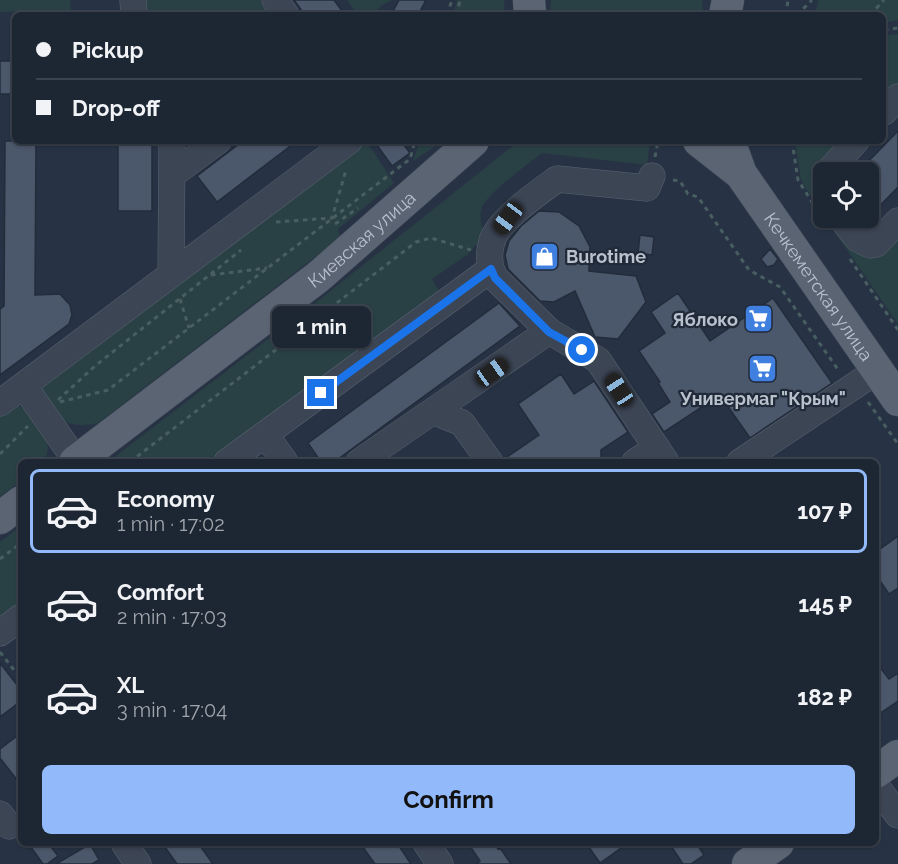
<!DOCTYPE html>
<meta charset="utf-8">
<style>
:root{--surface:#1d2633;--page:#2a323f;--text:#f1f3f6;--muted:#a0a5ac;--line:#3b434e;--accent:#92b9f9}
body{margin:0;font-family:Raleway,sans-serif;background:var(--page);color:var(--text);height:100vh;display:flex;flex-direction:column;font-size:22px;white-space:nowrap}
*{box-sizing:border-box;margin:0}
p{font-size:20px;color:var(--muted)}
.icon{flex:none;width:33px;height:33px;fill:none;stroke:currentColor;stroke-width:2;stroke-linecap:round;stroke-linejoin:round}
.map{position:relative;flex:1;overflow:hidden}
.panel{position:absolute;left:18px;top:459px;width:861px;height:387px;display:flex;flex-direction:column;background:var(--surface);border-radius:9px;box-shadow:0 2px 4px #0004,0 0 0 2px var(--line)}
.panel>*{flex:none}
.guide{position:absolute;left:12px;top:12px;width:874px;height:132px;border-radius:9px;box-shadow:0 2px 4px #0004,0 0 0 2px var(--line);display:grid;align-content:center;height:132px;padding:0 24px;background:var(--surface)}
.fabs{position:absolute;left:813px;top:162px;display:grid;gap:12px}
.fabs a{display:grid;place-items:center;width:66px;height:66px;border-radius:9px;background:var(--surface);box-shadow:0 2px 4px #0004,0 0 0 2px var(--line);font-size:30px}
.end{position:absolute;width:27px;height:27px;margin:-14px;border:8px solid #1a73e8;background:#fff;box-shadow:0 0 0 3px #fff}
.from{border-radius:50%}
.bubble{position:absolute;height:42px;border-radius:9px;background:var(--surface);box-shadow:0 2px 4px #0004,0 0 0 2px var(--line);font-size:20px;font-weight:700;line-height:42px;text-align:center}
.car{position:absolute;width:18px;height:36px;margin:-18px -9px;border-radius:8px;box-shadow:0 0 4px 2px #0007;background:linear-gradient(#222 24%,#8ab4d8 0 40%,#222 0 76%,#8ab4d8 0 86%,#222 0)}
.guide b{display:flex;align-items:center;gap:21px;height:57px;font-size:22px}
.guide b+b{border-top:2px solid var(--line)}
.guide i{width:15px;height:15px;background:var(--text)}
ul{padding:10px 0 0;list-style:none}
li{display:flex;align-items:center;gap:18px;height:84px;margin:0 12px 9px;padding:0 12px;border:3px solid transparent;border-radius:9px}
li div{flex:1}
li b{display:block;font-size:22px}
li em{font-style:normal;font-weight:700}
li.active{border-color:var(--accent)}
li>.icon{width:54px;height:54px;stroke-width:1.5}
.cta{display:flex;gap:12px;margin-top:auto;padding:12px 24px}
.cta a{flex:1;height:69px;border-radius:9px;background:var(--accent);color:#111;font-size:24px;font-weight:700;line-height:69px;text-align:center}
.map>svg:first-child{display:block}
</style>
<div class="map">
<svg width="898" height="864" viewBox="0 0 898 864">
<rect width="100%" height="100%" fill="#273344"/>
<path fill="#294145" d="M0,0H70L71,11L0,12Z
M138,0H269L279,15H138Z
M347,0H392L381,6L372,15H358Z
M457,0H504L505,15H453Z
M551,0H702L703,15H550Z
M819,0H898V20L884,23V15H814Z
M898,34V85L884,100V36Z
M420,141H443L413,161Z
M519,141H650L647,165L542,153C528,164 488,193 482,207C478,217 482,226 485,235L468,254L432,279L441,295L237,445L214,462H108L319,300Z
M795,141H845C832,155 810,172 817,193C820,201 823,206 823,215L801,180Z
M367,142L394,183L338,229L340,238L98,423C76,428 59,424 45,405C41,399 40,388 38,381L349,147Z
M825,218H831L855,248L898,228V324Z
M18,405C36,419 56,440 44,462H21V481L0,496V408Z
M21,526V608L0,623V542Z"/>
<path fill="#4b576a" stroke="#222c3b" stroke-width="1.5" d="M294,0H334L345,15H305Z
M399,0H426L418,15H391Z
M0,61H15V94H0Z
M898,131V187L868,218V172H858Z
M5,141H36L35,295L60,294L70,305L72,315L69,324L0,375V309L4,306Z
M118,141H152V211H118Z
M243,141H297L217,202L197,176Z
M374,141H401L410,153L392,166Z
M539,211L559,212L579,226L590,247L589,271L636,276L646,302L618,339L595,337L575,291L554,302L540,301L508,269L505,255L509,241L521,226Z
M640,235L654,237L652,255L638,253Z
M770,249L778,259L774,265L767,267L761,259Z
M678,293L710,341L773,298L832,383L750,438L720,395L664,432L652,414L670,402L658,383L660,382L639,351L665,333L651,312Z
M499,303L520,326L334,462H321L308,443Z
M561,374L574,394L594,381L628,432L601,450V462H505L504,459L539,435L518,404Z
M898,536V588L889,594L876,575V552Z
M876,662L889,679L898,673V701L876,716Z
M0,663L21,690V701L0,717Z
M21,733V785L0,758V749Z
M28,843H48L58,856L47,864H43Z
M162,843H198L213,864H177Z
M360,843H397L411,864H375Z
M468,843H494L498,849L500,848L511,864H476L480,861Z
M586,843H628L600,863Z
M669,843H696L704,855L691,864H683Z
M90,844L99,860L92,864H56Z"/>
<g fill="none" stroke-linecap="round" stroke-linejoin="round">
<defs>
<path id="minor" d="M133,0L134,15
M275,0L286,15
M884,112L898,97
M828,172L856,141
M172,175L218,141
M841,218L858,239L870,245L876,244L898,221
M491,269L495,278L549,331L598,360L666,462
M171,275L172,141
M24,386L77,462
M0,403L349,141
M435,412L462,423L490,462
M265,434L285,462
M227,462L491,269C489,260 489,250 492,241C498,220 539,192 557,179L647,188L652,176
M359,462L549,331
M635,462L657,448
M740,462L878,370
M0,633L21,617
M876,786L898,815
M0,814L9,826
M124,843L138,864
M426,843L440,864"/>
<g id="major">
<path d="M529,0L530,15"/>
<path d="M725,15L728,0"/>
<path d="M699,141L741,174"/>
<path id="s1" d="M729,141L741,174L898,400"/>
<path id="s2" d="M75,462L318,277L473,141"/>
<path d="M0,518L21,502"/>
<path d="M876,772L898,756"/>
<path d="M748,864L778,843"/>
</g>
</defs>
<use href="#minor" stroke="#5a6371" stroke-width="27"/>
<use href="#major" stroke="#454e5d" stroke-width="33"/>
<path stroke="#485e61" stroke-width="3" stroke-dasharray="4.5 4.5" stroke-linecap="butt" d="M447,15L452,0
M457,15L460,0
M786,15L788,0
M797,15L812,0
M870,15L884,0
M884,30L898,28
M792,141L798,180L821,216
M655,157L658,141
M673,180L680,181L688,194L698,197L749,270L780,287L839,371
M276,222L332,218L346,170
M335,224L358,208
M850,259L898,330
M211,275L267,268
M180,299L189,328
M58,400L95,366L241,250
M60,402L108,390L410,159L415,141
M868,402L898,444
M0,454L28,426
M130,462L416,242L431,238L471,250
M0,559L21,543
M0,652L21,679"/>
<use href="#minor" stroke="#3c4554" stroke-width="26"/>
<use href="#major" stroke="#5a6473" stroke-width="32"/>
</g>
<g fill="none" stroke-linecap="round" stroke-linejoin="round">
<path stroke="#1a73e8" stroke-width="8" d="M321,393L491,269L495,278L549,332L582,350"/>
</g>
<defs>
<symbol id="shop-square" viewBox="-11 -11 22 22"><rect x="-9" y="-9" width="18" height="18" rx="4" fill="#3f7fe0" stroke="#202a39"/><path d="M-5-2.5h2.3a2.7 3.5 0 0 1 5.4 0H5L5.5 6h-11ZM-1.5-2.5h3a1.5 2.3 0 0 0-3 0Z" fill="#fff"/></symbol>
<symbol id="supermarket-square" viewBox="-11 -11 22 22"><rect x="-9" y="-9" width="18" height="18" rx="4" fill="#3f7fe0" stroke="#202a39"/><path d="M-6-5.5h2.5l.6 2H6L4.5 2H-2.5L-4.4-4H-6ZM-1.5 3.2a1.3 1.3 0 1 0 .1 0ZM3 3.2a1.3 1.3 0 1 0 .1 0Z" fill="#fff"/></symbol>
</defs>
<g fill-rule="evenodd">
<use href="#shop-square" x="528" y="240" width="33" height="33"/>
<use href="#supermarket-square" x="742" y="302" width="33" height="33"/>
<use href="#supermarket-square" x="746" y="352" width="33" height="33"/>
</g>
<g text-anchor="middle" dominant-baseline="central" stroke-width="4.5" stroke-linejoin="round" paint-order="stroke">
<g font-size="18" fill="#b9c1cd" stroke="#202a39">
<text stroke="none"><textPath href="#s2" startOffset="363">Киевская улица</textPath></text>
<text stroke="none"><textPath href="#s1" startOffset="172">Кечкеметская улица</textPath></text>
</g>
<g font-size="18" font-weight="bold" fill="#b9c1cd" stroke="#202a39" text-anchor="start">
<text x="566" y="256">Burotime</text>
<text x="738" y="319" text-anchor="end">Яблоко</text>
<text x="763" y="398" text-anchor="middle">Универмаг "Крым"</text>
</g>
</g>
</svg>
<div class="fabs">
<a><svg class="icon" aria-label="locate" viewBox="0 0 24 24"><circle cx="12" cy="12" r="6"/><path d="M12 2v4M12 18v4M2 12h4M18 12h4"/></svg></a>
</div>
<i class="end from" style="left:582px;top:350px"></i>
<i class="end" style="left:321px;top:393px"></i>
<div class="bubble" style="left:272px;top:306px;width:99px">1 min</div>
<i class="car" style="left:508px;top:218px;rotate:217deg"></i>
<i class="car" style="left:492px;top:372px;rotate:55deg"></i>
<i class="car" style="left:619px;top:390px;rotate:327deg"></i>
<div class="guide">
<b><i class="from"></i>Pickup</b>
<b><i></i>Drop-off</b>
</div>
<section class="panel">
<ul>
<li class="active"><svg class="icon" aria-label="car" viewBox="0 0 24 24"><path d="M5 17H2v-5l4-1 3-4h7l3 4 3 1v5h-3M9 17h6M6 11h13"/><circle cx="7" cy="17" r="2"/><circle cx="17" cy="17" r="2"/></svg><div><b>Economy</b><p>1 min · 17:02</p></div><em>107 ₽</em></li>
<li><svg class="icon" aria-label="car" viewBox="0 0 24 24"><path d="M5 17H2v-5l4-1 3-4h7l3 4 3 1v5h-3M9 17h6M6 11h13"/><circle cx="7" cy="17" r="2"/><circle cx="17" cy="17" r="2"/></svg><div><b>Comfort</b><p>2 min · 17:03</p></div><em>145 ₽</em></li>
<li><svg class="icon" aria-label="car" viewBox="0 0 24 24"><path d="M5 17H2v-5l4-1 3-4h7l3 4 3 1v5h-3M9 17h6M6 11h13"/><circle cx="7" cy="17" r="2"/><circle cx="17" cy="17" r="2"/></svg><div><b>XL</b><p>3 min · 17:04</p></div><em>182 ₽</em></li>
</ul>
<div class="cta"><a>Confirm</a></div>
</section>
</div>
